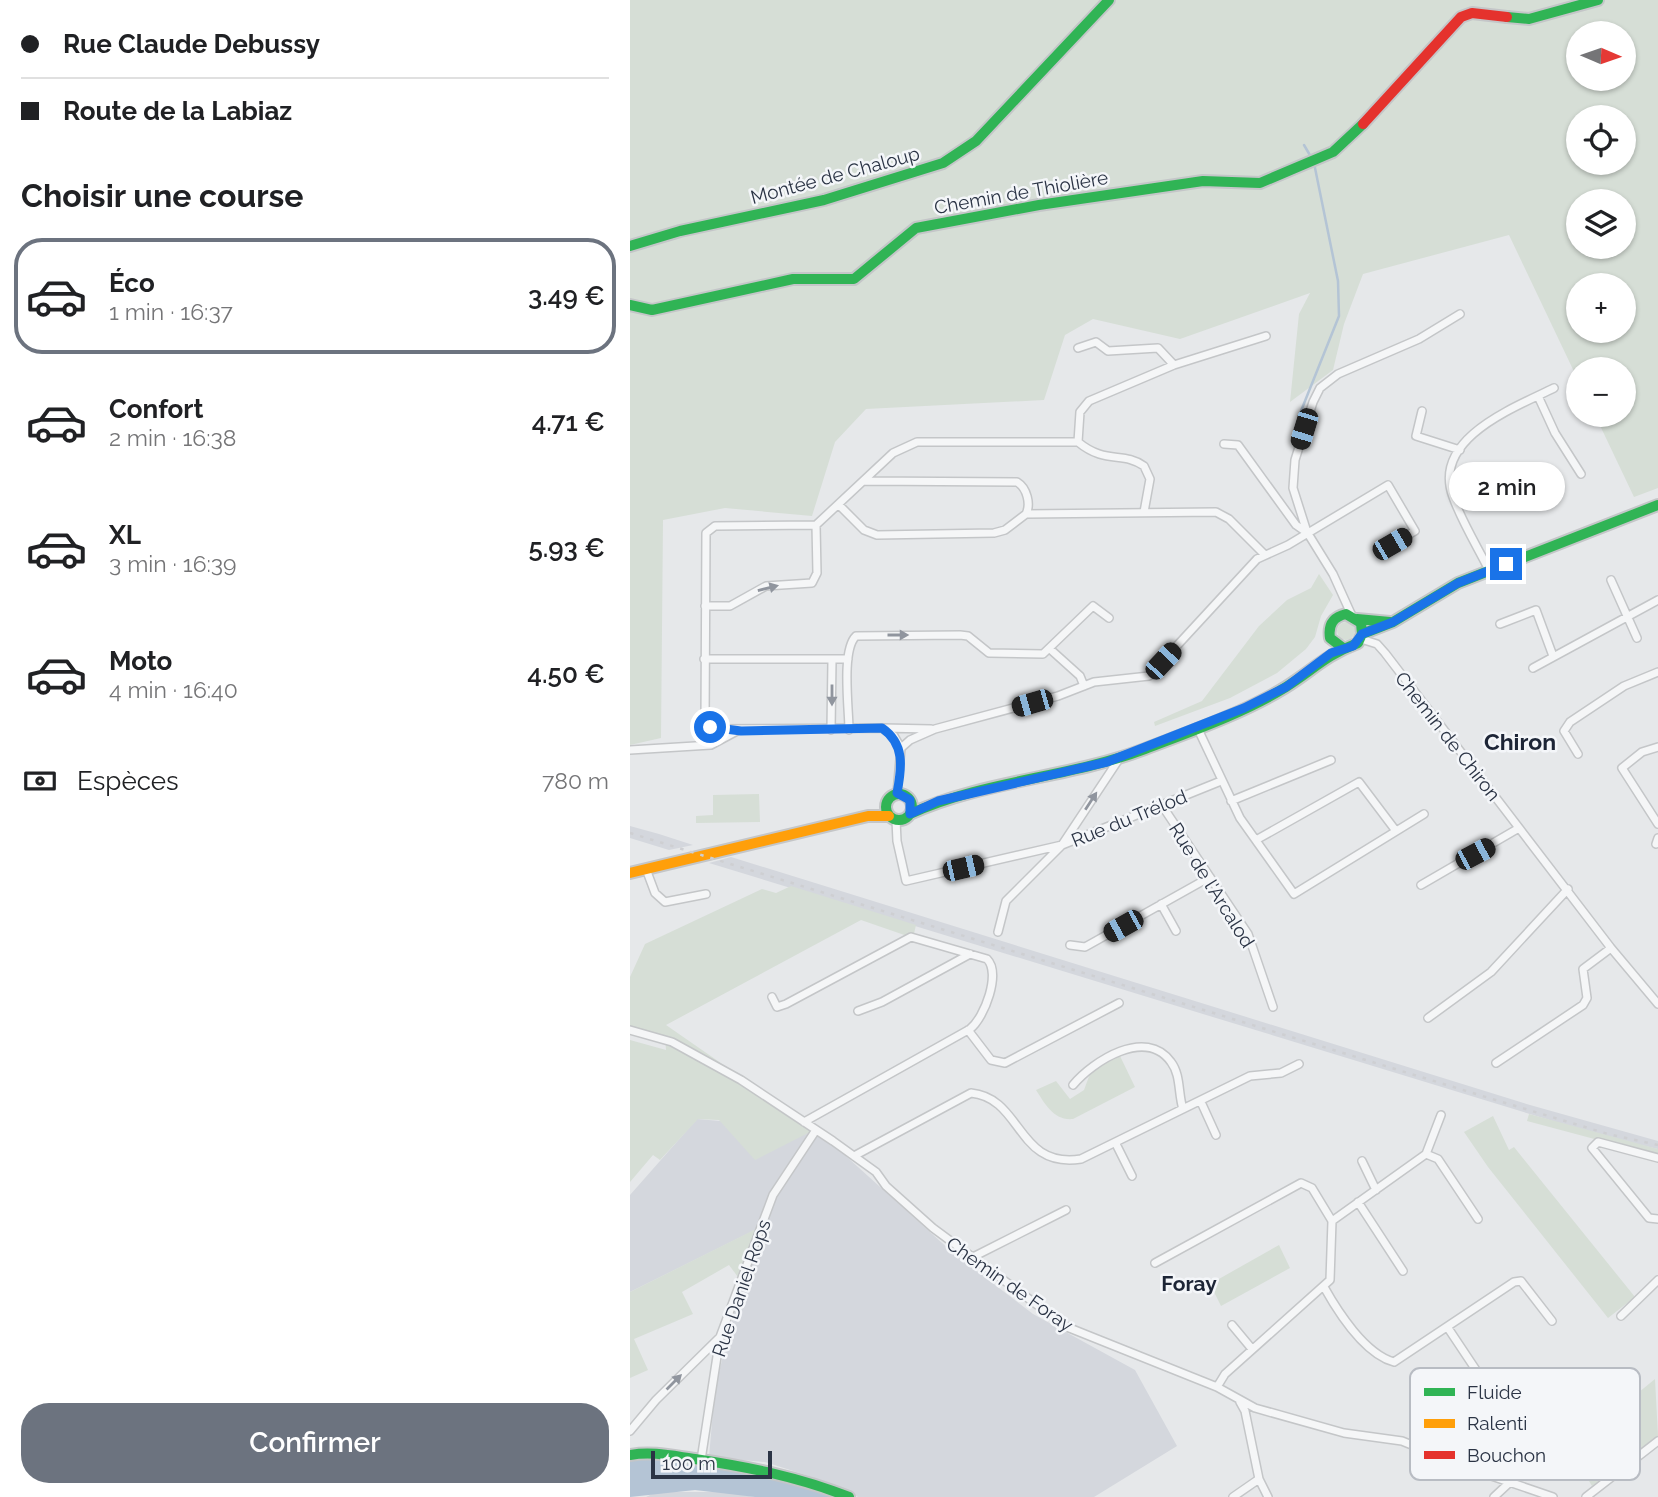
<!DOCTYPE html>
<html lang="fr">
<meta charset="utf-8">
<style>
:root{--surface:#fff;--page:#f2f2f2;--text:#202124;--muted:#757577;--line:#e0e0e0;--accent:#6c737f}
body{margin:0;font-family:Raleway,sans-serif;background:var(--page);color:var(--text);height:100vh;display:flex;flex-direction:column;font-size:26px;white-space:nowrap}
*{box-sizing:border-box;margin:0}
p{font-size:23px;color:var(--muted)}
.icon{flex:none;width:38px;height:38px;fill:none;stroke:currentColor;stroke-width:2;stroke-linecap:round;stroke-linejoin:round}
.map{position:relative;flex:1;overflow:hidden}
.sheet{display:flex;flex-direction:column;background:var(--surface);width:630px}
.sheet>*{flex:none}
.banner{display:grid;align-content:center;height:154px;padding:0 21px;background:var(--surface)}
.needle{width:46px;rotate:92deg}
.fabs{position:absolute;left:936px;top:21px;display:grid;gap:14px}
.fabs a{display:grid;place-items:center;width:70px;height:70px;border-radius:50%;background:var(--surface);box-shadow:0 2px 5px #0004;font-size:35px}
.scale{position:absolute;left:21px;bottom:18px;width:121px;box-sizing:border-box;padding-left:7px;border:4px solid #2b3445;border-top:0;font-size:19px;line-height:24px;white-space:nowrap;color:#2b3445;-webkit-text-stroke:5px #f4f6f9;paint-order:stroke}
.end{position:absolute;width:32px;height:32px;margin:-16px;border:9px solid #1a73e8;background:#fff;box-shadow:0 0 0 4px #fff}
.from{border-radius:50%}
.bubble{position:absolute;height:49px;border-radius:24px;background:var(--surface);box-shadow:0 2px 5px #0004;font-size:23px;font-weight:600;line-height:49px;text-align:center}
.car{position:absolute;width:21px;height:42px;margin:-21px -10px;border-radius:9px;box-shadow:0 0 5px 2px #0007;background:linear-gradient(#222 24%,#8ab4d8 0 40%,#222 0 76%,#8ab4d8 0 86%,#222 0)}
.banner b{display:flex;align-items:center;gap:24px;height:66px;font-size:26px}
.banner b+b{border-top:2px solid var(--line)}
.banner i{width:18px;height:18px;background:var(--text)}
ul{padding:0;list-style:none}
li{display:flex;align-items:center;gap:21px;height:116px;margin:0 14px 10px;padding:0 7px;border:4px solid transparent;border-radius:28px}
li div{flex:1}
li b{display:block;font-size:26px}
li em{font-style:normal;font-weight:600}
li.selected{border-color:var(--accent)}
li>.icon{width:63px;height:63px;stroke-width:1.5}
h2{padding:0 21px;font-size:32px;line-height:84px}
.pay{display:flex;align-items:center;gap:18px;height:77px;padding:0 21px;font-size:26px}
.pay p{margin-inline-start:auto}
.button{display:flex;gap:14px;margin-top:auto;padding:14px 21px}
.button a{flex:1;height:80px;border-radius:28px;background:var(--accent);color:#fff;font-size:28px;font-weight:600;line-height:80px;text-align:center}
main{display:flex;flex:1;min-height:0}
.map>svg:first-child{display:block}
</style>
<main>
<section class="sheet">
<div class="banner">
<b><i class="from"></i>Rue Claude Debussy</b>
<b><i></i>Route de la Labiaz</b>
</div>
<h2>Choisir une course</h2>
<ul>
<li class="selected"><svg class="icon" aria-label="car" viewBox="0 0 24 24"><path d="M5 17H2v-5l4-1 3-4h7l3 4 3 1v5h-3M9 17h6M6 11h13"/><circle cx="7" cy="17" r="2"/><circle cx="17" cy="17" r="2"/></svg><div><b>Éco</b><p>1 min · 16:37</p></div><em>3.49 €</em></li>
<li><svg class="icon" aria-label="car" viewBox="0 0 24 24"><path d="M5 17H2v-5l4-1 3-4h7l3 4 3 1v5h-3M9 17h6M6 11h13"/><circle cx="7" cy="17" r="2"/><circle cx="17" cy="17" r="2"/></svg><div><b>Confort</b><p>2 min · 16:38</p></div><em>4.71 €</em></li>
<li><svg class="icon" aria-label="car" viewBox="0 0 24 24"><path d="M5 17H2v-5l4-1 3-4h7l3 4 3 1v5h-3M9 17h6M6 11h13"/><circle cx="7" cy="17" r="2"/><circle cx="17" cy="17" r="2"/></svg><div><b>XL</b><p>3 min · 16:39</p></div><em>5.93 €</em></li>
<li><svg class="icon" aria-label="car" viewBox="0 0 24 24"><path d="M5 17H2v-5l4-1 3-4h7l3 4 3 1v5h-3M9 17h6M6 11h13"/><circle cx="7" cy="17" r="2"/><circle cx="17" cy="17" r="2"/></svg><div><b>Moto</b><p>4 min · 16:40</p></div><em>4.50 €</em></li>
</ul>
<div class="pay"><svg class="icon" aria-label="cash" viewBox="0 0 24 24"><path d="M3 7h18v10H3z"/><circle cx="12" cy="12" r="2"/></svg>Espèces<p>780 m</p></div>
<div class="button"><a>Confirmer</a></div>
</section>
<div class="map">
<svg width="1028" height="1497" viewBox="0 0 1028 1497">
<rect width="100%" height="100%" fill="#e6e8ea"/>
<path fill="#d4d7dd" d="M0,826L29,834L63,845L39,850L0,838Z
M101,857L900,1105L1028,1141V1149L972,1136L79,863Z
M67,1119L186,1129L322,1252L403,1314L505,1370L547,1446L464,1497H228L182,1477L135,1462L79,1457L85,1388L125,1230L0,1292V1195Z
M26,1492H97L124,1497H16Z"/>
<path fill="#d6ded6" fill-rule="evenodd" d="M0,0H1028V488L1004,497L965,415H994V369H948V380L879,235L733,274L714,324L703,370L660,402L669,314L680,293L550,339L463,319L435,335L414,400L236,409L205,442L182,516L95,508L33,520L31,738L0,745ZM948,33H994V79H948ZM948,117H994V163H948ZM948,201H994V247H948ZM948,285H994V331H948Z
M689,574L703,595L691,616L685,637L676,649L647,673L600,698L525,726L524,722L572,701L629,626L657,600L681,588Z
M707 631a9 9 0 1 1 18 0a9 9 0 1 1-18 0Z
M129,794L130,822L66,823V816L83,815V795Z
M161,886L286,925L283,938L231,920L36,1025L186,1129L125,1160L89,1120L68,1119L30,1160L23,1155L0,1182V1040L36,1050L35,1036L0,1026V977L15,944L132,889L146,893Z
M490,1056L505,1087L443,1119C424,1121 415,1104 406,1090L426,1081L440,1099L454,1090L461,1071Z
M899,1114L1028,1149V1156L897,1121Z
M863,1116L879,1150L884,1147L1005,1297L978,1318L858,1167L834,1132Z
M126,1229L111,1281L99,1265L52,1292L63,1314L4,1339L18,1370L0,1378V1292Z
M649,1245L660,1268L591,1306L580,1284Z
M1025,1379L1028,1436L962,1486L959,1481L1003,1446L981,1415Z"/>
<path fill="#b4c4d5" d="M20,1458L124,1472L210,1497H125L65,1490L0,1497V1461Z"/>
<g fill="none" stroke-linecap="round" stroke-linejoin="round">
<path stroke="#b4c4d5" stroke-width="2.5" d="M674,145L681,157
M669,416L709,316L708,281L684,163"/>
<defs>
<path id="street" d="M448,348L466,342L478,351L528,348L544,365
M908,396L925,433L951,474
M792,411L786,436L830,450
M448,442L450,412L459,401L544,365L636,336
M594,444L608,445L666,525L676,532
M234,481L387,482C397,488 401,504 396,514
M209,505L234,530L247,535L364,533L375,530L396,514
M396,514L586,512L599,519L634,554
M186,525L85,526L76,533L75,722L82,729L252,728L264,736L271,748
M186,525L263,453L287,442H448C476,465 493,451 514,466L520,479L514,512
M859,570C847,546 832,522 823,497C801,438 886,407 924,388
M981,580L1007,638
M75,606H100L136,586L182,583L187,573L186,525
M722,616L703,574L677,532L663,488L665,460L683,402L690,388L708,374L789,339L830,314
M870,624L906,610L923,656
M731,639L747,644L755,653L981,948L1028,1004
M420,649L450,676L454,686
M74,659H218
M903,668L1028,600
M567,727L610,818L664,894L794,814
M253,728L301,729
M201,730L202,660
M219,730C219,709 211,650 226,636L330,635L338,636L359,653L413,654L463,606L479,618
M1028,747L1012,752L992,768L1028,824
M0,750L81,745L107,731
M948,754L934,731L940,722L994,686L1028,672
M267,793L271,748L280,740L305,729L428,696L464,682L519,676L627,559L658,545L758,485L785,531L762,544
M601,801L701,760
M531,804L618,934L643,1007
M266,820L267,841L276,881L432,845L489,759
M626,840L729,782L766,831
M1026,844L1028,838
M16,869L25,893L35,902L76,894
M791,885L889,828
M531,904L546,931
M368,932L376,901L432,845L591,781
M440,945L455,947L580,877
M142,997L147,1007L156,1004L281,937L357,959C371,973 355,1017 340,1029L174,1122
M228,1011L252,1002L340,954
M798,1018L861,972L938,889
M0,1030L42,1042L111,1080L203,1141L246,1172L256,1186L303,1228L437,1327L587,1387L625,1408L714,1433L772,1441L841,1469L923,1497
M338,1030L361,1060L375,1063L489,1003
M866,1063L953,1005L957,998L953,969L981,948
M443,1085C463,1061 516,1027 541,1062C551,1075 548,1094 553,1109
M571,1102L586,1135
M486,1144L502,1176
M796,1154L808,1159L848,1219
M224,1156L341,1093C393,1098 386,1169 451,1159L620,1076L651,1073L669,1064
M1028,1158L968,1142L962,1148L1019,1218L1028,1219
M732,1161L746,1190
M728,1202L773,1271
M343,1257L436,1210
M525,1263L671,1183L682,1188L702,1221
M694,1287C708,1312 735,1354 764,1362L884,1282L891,1281L922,1321
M991,1316L1028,1280
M602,1325L622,1349
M818,1328L848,1373
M587,1387L595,1374L700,1280L702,1221L796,1154L811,1115
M610,1402L615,1411L629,1479L638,1497
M0,1431L26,1400L90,1337
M71,1460L90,1337L143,1195L186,1130
M859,1475L950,1406
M603,1497L629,1479
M864,1497L879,1483
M956,1497L1028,1441"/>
<path id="fast" d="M877,17L899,19L968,0
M0,246L50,231L194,200L313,163L346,141L479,0
M0,305L22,310L163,279H224L286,228L409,205L573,181L630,183L703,152L733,124
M727,619L760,622
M732,634L763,622L828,583L1028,505
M256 807a13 13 0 1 1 26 0a13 13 0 1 1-26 0Z
M280,814C354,780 439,778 515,749C562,731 614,713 656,687C683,670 696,655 728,643L732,634L731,623L716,614C703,617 698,625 700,638L713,648
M0,1455C22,1451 43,1456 65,1459C118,1467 169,1477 219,1497"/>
<path id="slow" d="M0,873L238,816H259"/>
<path id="jam" d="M733,124L831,17L842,13L877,17"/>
</defs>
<use href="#street" stroke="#c4c6c8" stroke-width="10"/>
<use href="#fast" stroke="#c4c6c8" stroke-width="14"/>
<use href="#slow" stroke="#c4c6c8" stroke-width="14"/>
<use href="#jam" stroke="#c4c6c8" stroke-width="14"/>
<use href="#street" stroke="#f5f6f7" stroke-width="7"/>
<use href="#fast" stroke="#30b455" stroke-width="10"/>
<use href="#slow" stroke="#ff9f0a" stroke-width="10"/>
<use href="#jam" stroke="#e5322d" stroke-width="10"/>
<path stroke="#cecfd2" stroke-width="2.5" stroke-dasharray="3.5 7" stroke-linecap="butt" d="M0,833L859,1098L978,1134L1028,1145"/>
</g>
<defs><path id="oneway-solid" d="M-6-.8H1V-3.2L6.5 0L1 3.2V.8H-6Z" transform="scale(1.75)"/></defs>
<g fill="#90959e">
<use href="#oneway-solid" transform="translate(138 588) rotate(-14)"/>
<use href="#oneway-solid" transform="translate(268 635)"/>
<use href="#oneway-solid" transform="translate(202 695) rotate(90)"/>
<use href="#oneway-solid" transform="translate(461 801) rotate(-57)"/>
<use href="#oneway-solid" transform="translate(44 1382) rotate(-45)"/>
</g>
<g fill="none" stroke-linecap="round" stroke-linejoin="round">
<path stroke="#1a73e8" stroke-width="9" d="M80,727L111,731L252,728C275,744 272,767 267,793L280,800V814L308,801L477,762L614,708L656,687L701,653L723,646L732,634L763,622L828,583L876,564"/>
</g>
<g text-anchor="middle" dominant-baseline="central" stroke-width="5" stroke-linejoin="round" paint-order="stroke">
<g font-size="19" fill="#2b3445" stroke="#f4f6f9">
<text transform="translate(205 175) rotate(-15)">Montée de Chaloup</text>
<text transform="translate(391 192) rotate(-10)">Chemin de Thiolière</text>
<text transform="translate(818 736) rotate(52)">Chemin de Chiron</text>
<text transform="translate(499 818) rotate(-22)">Rue du Trélod</text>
<text transform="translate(582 885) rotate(58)">Rue de l'Arcalod</text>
<text transform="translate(380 1284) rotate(35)">Chemin de Foray</text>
<text transform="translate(111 1288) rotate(-71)">Rue Daniel Rops</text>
</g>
<g font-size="21" font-weight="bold" fill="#1d2536" stroke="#f4f6f9">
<text x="559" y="1283">Foray</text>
</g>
<g font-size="23" font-weight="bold" fill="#1d2536" stroke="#f4f6f9">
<text x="890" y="741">Chiron</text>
</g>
</g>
<rect x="780" y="1368" width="230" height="112" rx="10" fill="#f4f6f9" stroke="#b8bcc3" stroke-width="2"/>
<rect x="794" y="1388" width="31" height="8" fill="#30b455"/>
<rect x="794" y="1419" width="31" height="9" fill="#ff9f0a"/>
<rect x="794" y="1451" width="31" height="8" fill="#e5322d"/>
<g font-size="19" fill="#2b3445">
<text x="837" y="1399">Fluide</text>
<text x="837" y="1430">Ralenti</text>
<text x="837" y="1462">Bouchon</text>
</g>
</svg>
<div class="fabs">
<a><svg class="needle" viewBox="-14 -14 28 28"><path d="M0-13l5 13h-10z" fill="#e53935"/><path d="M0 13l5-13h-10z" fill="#757577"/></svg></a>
<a><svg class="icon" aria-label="locate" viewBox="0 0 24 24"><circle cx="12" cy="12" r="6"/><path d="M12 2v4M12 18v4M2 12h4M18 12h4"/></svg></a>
<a><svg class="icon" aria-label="layers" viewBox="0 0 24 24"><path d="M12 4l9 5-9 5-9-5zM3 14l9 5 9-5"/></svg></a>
<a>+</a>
<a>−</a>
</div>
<div class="scale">100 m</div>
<i class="end from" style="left:80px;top:727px"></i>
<i class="end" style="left:876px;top:564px"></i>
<div class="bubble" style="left:819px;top:462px;width:116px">2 min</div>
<i class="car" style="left:674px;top:429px;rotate:197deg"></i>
<i class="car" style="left:762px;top:544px;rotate:60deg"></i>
<i class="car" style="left:533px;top:661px;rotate:43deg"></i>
<i class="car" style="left:402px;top:703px;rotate:254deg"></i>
<i class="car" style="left:845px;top:854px;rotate:62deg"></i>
<i class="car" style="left:333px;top:868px;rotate:77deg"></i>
<i class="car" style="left:493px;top:926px;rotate:241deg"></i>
</div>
</main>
